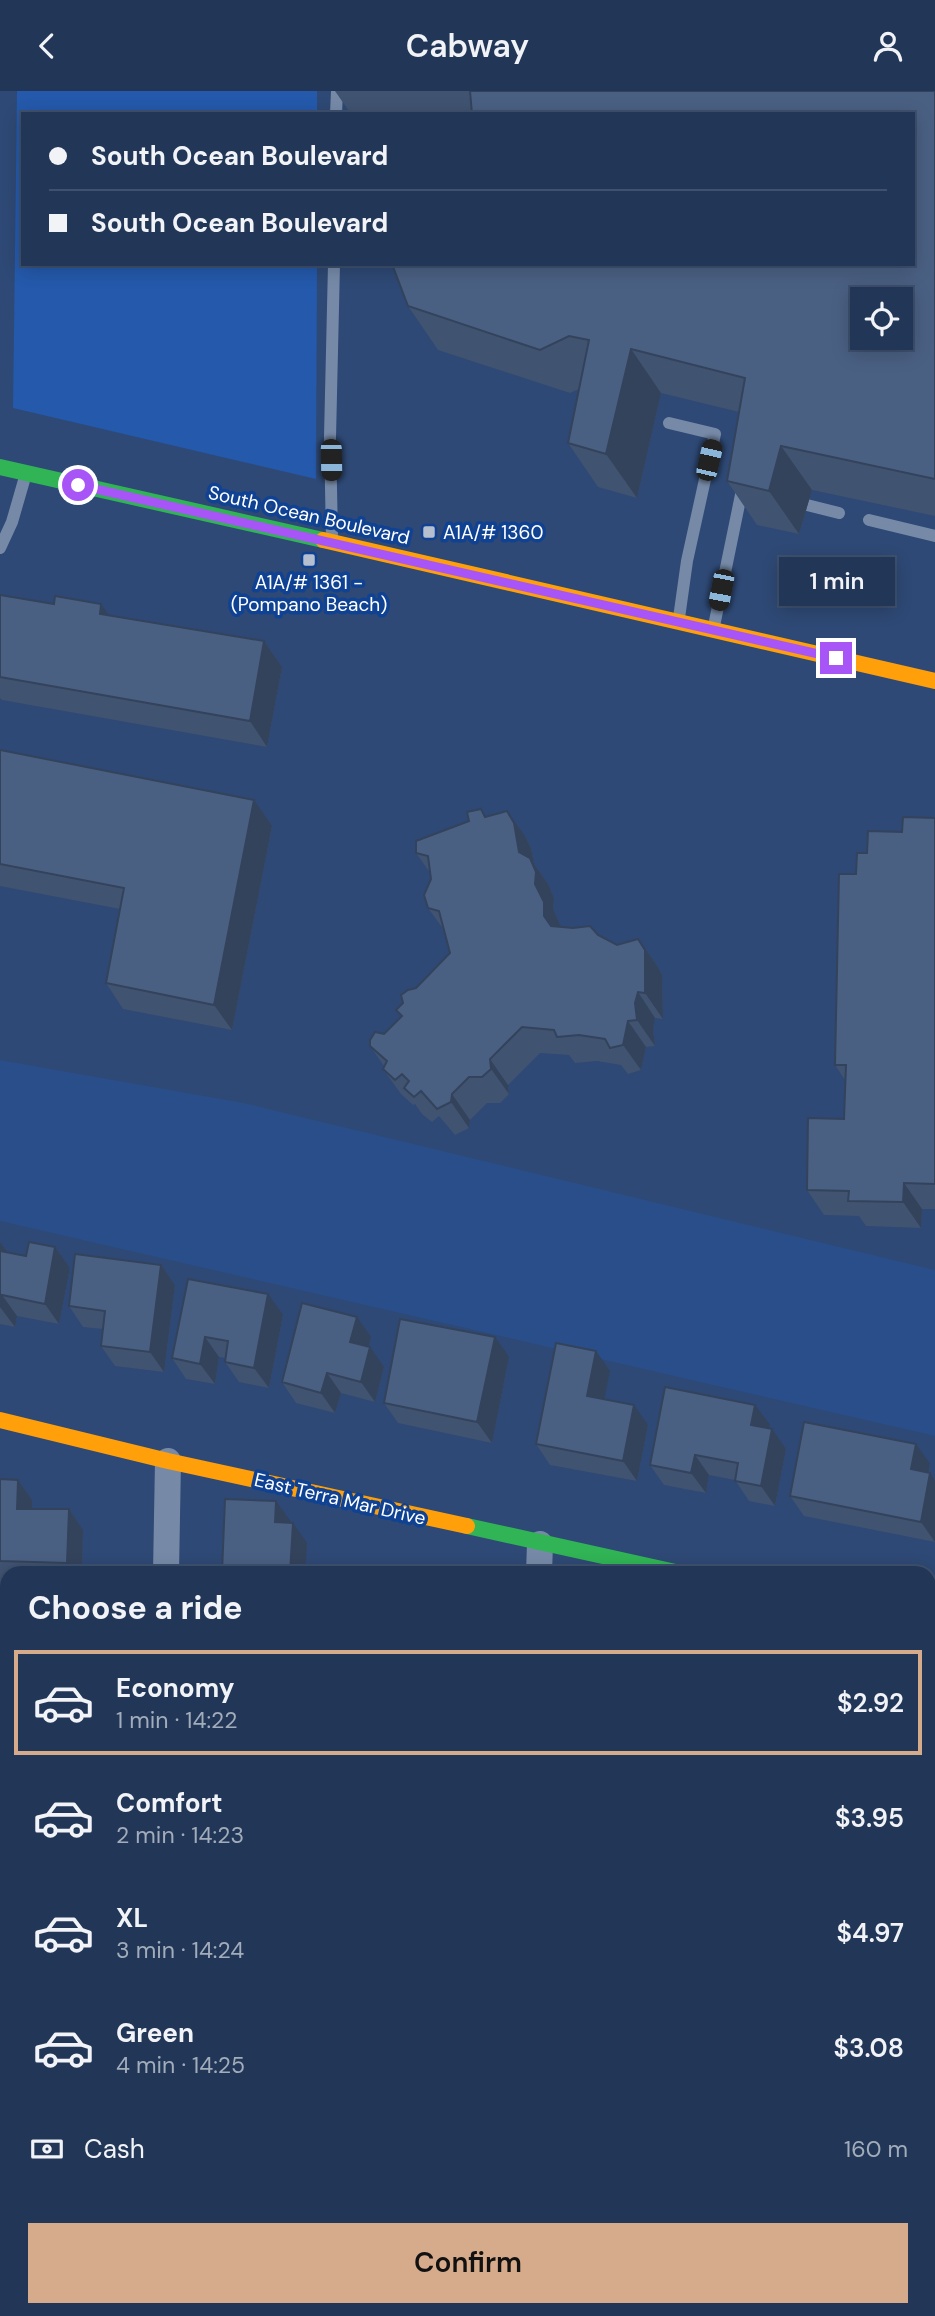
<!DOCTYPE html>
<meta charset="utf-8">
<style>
:root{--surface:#223758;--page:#2a3f5e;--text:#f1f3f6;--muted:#a2acba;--line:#3f516e;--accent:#d6ab8b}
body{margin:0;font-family:"DM Sans",sans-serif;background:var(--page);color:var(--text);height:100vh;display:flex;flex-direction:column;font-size:26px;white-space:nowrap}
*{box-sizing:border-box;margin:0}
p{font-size:23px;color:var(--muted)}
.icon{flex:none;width:38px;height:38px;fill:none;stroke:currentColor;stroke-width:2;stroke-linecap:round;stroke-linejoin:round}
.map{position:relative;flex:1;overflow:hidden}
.details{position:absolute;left:0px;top:1475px;width:936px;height:751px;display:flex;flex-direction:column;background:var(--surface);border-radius:21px 21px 0 0;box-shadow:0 4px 18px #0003,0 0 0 2px var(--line)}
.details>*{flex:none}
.guide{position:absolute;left:21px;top:21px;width:894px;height:154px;border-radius:0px;box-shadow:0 4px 18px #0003,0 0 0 2px var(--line);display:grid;align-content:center;height:154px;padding:0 28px;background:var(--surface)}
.buttons{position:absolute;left:850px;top:196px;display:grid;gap:14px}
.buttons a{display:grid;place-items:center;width:63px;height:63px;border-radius:0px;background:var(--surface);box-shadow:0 4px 18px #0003,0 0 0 2px var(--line);font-size:35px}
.end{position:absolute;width:32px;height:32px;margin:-16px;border:9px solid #a855f7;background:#fff;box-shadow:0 0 0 4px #fff}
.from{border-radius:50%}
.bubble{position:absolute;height:49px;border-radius:0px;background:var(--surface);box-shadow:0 4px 18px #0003,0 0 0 2px var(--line);font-size:23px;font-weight:600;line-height:49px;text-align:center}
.car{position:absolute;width:21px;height:42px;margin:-21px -10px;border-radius:9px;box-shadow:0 0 5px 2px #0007;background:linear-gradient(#222 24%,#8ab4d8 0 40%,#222 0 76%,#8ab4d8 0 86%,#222 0)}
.guide b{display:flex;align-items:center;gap:24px;height:66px;font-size:26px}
.guide b+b{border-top:2px solid var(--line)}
.guide i{width:18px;height:18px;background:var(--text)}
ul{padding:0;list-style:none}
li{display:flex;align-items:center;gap:21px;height:105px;margin:0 14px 10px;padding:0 14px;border:4px solid transparent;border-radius:0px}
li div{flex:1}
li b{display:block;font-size:26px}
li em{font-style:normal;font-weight:600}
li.on{border-color:var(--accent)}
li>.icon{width:63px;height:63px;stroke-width:1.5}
h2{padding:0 28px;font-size:32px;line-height:84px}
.pay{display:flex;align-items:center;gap:18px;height:77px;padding:0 28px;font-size:26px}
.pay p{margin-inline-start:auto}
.button{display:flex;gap:14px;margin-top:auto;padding:14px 28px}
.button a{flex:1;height:80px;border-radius:0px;background:var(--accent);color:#111;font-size:28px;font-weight:600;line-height:80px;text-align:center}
header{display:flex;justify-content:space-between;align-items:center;height:91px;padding:0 28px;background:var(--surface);font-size:32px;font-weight:600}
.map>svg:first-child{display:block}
</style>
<header><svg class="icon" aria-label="back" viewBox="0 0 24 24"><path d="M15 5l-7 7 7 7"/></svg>Cabway<svg class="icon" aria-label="person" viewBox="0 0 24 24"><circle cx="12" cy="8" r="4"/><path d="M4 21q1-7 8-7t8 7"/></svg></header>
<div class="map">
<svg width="935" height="2225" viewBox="0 0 935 2225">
<rect width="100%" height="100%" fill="#2e4975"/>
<path fill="#2459ab" d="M17,0H317V23H23V173H317L316,388L13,317Z"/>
<path fill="#294e89" d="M0,969L244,1012L935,1179V1345L0,1130Z"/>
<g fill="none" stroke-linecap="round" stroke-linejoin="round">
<path stroke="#768aa8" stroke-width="12" d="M336,23L337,0
M669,332L715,343L687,470L679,527
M807,414L839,422
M869,429L935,445
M332,447L330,346L334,173
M0,457L12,431L25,386
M714,535L742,399L746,400"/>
<path stroke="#768aa8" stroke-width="26" d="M166,1482L168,1370
M539,1482L540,1453
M929,1550L935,1551
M0,1942L7,1947
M186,2219L187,2225
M510,2225V2219
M891,2225V2219"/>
<path stroke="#30b455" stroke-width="16" d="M0,376L323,449
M467,1435L680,1482"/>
<path stroke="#ff9f0a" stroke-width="16" d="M323,449L935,590
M0,1329L168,1370L467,1435"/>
</g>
<path fill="#405371" d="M335,0H935V425L812,399L799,443L757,434L727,390L739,321L661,302L637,407L598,396L568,352L579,298L570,302L438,259L408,215L914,23H351Z
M0,504L110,525L264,550L282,576L267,656L2,609L0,607Z
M0,659L272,735L232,939L123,918L106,892L120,818L0,795Z
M486,726L525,745L531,757L534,773L548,793L554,807L553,818L561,836L598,844L617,854L638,848L656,873L662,884L663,928L655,927L653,938L655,955L646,956L641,979L628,983L621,974L597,970L575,972L569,964L540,962L508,994L509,1003L500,1012H487L470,1029L469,1037L455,1044L439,1025L432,1031L422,1023L415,1013L413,1014L401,1003L383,978L384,975L370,955L401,926L396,919L450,862L444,839L428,817L431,788V783L416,762Z
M935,727V1118H922L921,1137L866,1135L859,1125L824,1124L807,1099L844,1028L845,989L835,974L856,783L867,762L902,741Z
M0,1151L8,1162L26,1165L55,1156L70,1177L59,1233L17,1225L15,1236L0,1233Z
M161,1174L175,1194L164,1281L115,1275L101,1255L103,1238L83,1236L69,1215Z
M188,1188L283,1224L269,1297L239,1291L225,1271V1267L219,1266L215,1293L186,1288L172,1267Z
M371,1246L368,1256L384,1276L375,1311L341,1302L335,1322L296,1312L282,1291Z
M509,1266L492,1352L398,1332L384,1312Z
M610,1280L604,1308L648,1334L637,1390L550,1374L536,1353Z
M770,1334L769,1337L786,1358L775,1415L749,1410L735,1389L709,1384L706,1402L664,1394L650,1374Z
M930,1373L929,1382H930L935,1389V1451L804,1425L790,1405Z
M0,1388L18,1389L32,1409V1418H69L83,1439L82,1482H7V1490H0Z
M0,1495H7V1612L0,1611Z
M0,1618H7V1691L0,1682Z
M0,1738L7,1740V1861H0Z
M0,2045L7,2055V2219H91L92,2225H0Z
M598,2219H654V2225H603Z"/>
<path fill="#34435c" d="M631,258L661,302L637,407L606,363Z
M781,355L812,399L799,443L769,400Z
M101,513L119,538L100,523Z
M264,550L282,576L267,656L250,630Z
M254,709L272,735L232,939L214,914Z
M507,720L525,745L531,757L534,773L548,793L554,807L553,818L561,836L562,850L544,825L535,793L519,761Z
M638,848L656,873L662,884L663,928L645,902Z
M638,901L655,927L653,938L655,955L637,929L635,912Z
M628,930L646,956L641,979L623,954Z
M490,968L508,994L509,1003L491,978Z
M452,1003L470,1029L469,1037L451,1011Z
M904,1092L922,1118L921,1137L903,1111Z
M0,1151L10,1165L0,1169Z
M55,1156L70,1177L59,1233L45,1213Z
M161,1174L175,1194L164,1281L150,1261Z
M268,1203L283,1224L269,1297L254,1277Z
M2,1204L17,1225L15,1236L0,1216Z
M357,1226L371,1246L364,1271L350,1251Z
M205,1246L219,1266L215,1293L200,1273Z
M495,1246L509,1266L492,1352L477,1331Z
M370,1256L384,1276L375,1311L361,1291Z
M596,1260L610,1280L601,1325L587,1305Z
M327,1282L341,1302L335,1322L321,1302Z
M634,1314L648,1334L637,1390L623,1370Z
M755,1314L770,1334L766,1354L751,1334Z
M772,1338L786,1358L775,1415L761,1395Z
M916,1353L930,1373L926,1399L911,1378Z
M695,1364L709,1384L706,1402L691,1382Z
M930,1382L935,1389V1451L921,1431Z
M18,1389L32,1409V1438L17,1418Z
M276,1410L291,1431L289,1451L275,1431Z
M69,1418L83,1439L82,1482H75L67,1472Z
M293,1432L307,1452L305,1482H290Z
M6,1738L7,1740V1771L5,1768Z
M81,2219H91L92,2225H83Z
M296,2219H311V2225H296Z
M427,2219H437L441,2225H426Z
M646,2219H654V2225H651Z
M800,2219H805L809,2225H799Z"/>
<path fill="#4a6083" stroke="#34435c" stroke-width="2" fill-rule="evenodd" d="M470,0H935V388L781,355L769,400L727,390L745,287L631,258L606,363L568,352L589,249L569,245L540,259L408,215L392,173H914V23H472ZM863,208H901V247H863Z
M0,504L54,513L55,505L101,513L100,523L264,550L250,630L0,586Z
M0,659L254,709L214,914L106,892L124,797L0,773Z
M481,718L485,726L507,720L514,732L519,761L530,767L536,781L535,793L544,811V825L551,835L573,837L590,835L598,844L617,854L638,848L645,859V902L638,901L635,912L637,929L628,930L623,954L610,957L605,948L579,944L557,946L554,939L522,936L490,968L491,978L482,986H469L452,1003L451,1011L437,1018L421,1000L414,1006L404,997L409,990L402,983L395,989L383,978L387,970L370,955V949L375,941L384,943L402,925L396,919L403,912L401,904L408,899L416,897L450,862L439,820L428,817L424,804L431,788L428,765L416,762V750L469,730L467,721Z
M903,726L935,727V1093L904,1092L903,1111L848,1110L849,1100L807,1099L808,1027L844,1028L846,974H835L839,783H856L857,762H867L868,740L902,741Z
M29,1151L55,1156L45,1213L2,1204L0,1216V1160L26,1165Z
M75,1163L161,1174L150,1261L101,1255L105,1220L69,1215Z
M188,1188L268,1203L254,1277L225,1271L228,1250L205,1246L200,1273L172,1267Z
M302,1212L357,1226L350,1251L370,1256L361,1291L327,1282L321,1302L282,1291Z
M400,1228L495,1246L477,1331L384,1312Z
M556,1252L596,1260L587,1305L634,1314L623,1370L536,1353Z
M665,1296L755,1314L751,1334L772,1338L761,1395L735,1390L738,1372L695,1364L691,1382L650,1374Z
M804,1331L916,1353L911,1378L930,1382L921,1431L790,1405Z
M0,1388L18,1389L17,1418H69L67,1472L0,1470Z
M225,1408L276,1410L275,1431L293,1432L290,1482H222Z
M0,1495H7V1591H0Z
M0,1618H7V1671L0,1670Z
M0,1738H6L5,1768H7V1841L0,1840Z
M0,2045L7,2055V2158L0,2163Z
M7,2181V2219L0,2221V2182Z
M24,2219H81L83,2225H25Z
M237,2219H296V2225H237Z
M335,2219H427L426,2225H334Z
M747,2219H800L799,2225H747Z"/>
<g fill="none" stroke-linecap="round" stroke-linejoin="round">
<path stroke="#a855f7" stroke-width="9" d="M78,394L836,567"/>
</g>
<g fill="#b6bfcf" stroke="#104293" stroke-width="2.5">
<rect x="422" y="434" width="14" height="14" rx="3.5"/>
<rect x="302" y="462" width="14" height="14" rx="3.5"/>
</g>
<g text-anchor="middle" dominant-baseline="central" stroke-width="7" stroke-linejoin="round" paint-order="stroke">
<g font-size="19" fill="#fff" stroke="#104293">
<text transform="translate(309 424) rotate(13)">South Ocean Boulevard</text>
<text transform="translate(340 1408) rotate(13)">East Terra Mar Drive</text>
</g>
<g font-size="19" fill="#fff" stroke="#104293" text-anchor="start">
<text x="443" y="441">A1A/# 1360</text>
<text x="309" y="491" text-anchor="middle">A1A/# 1361 -<tspan x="309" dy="22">(Pompano Beach)</tspan></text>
</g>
</g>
</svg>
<div class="buttons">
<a><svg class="icon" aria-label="locate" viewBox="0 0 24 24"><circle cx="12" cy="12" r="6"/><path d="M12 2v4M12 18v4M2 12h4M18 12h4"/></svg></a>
</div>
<i class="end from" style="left:78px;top:394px"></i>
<i class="end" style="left:836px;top:567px"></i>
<div class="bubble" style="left:779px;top:466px;width:116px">1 min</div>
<i class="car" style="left:331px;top:369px;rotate:179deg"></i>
<i class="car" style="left:709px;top:369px;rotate:13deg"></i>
<i class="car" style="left:721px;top:499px;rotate:191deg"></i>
<div class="guide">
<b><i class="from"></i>South Ocean Boulevard</b>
<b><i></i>South Ocean Boulevard</b>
</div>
<section class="details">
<h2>Choose a ride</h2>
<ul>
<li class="on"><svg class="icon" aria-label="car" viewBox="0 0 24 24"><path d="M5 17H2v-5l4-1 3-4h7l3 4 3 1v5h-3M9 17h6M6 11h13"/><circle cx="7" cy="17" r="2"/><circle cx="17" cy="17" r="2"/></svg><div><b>Economy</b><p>1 min · 14:22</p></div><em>$2.92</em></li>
<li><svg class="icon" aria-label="car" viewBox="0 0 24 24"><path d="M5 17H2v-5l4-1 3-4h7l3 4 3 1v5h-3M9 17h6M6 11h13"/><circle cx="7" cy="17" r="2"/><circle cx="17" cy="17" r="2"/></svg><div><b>Comfort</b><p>2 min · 14:23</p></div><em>$3.95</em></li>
<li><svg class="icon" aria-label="car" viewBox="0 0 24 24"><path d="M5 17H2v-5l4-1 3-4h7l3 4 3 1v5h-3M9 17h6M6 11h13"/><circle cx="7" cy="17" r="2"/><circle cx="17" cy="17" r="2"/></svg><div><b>XL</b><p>3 min · 14:24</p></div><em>$4.97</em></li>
<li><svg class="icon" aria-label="car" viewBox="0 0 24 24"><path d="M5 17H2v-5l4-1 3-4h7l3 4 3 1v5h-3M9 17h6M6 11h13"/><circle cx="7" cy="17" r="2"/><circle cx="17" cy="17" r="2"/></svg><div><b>Green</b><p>4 min · 14:25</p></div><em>$3.08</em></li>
</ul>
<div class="pay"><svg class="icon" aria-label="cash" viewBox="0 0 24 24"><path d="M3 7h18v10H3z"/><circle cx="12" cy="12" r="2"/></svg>Cash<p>160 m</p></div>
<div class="button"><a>Confirm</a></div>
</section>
</div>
